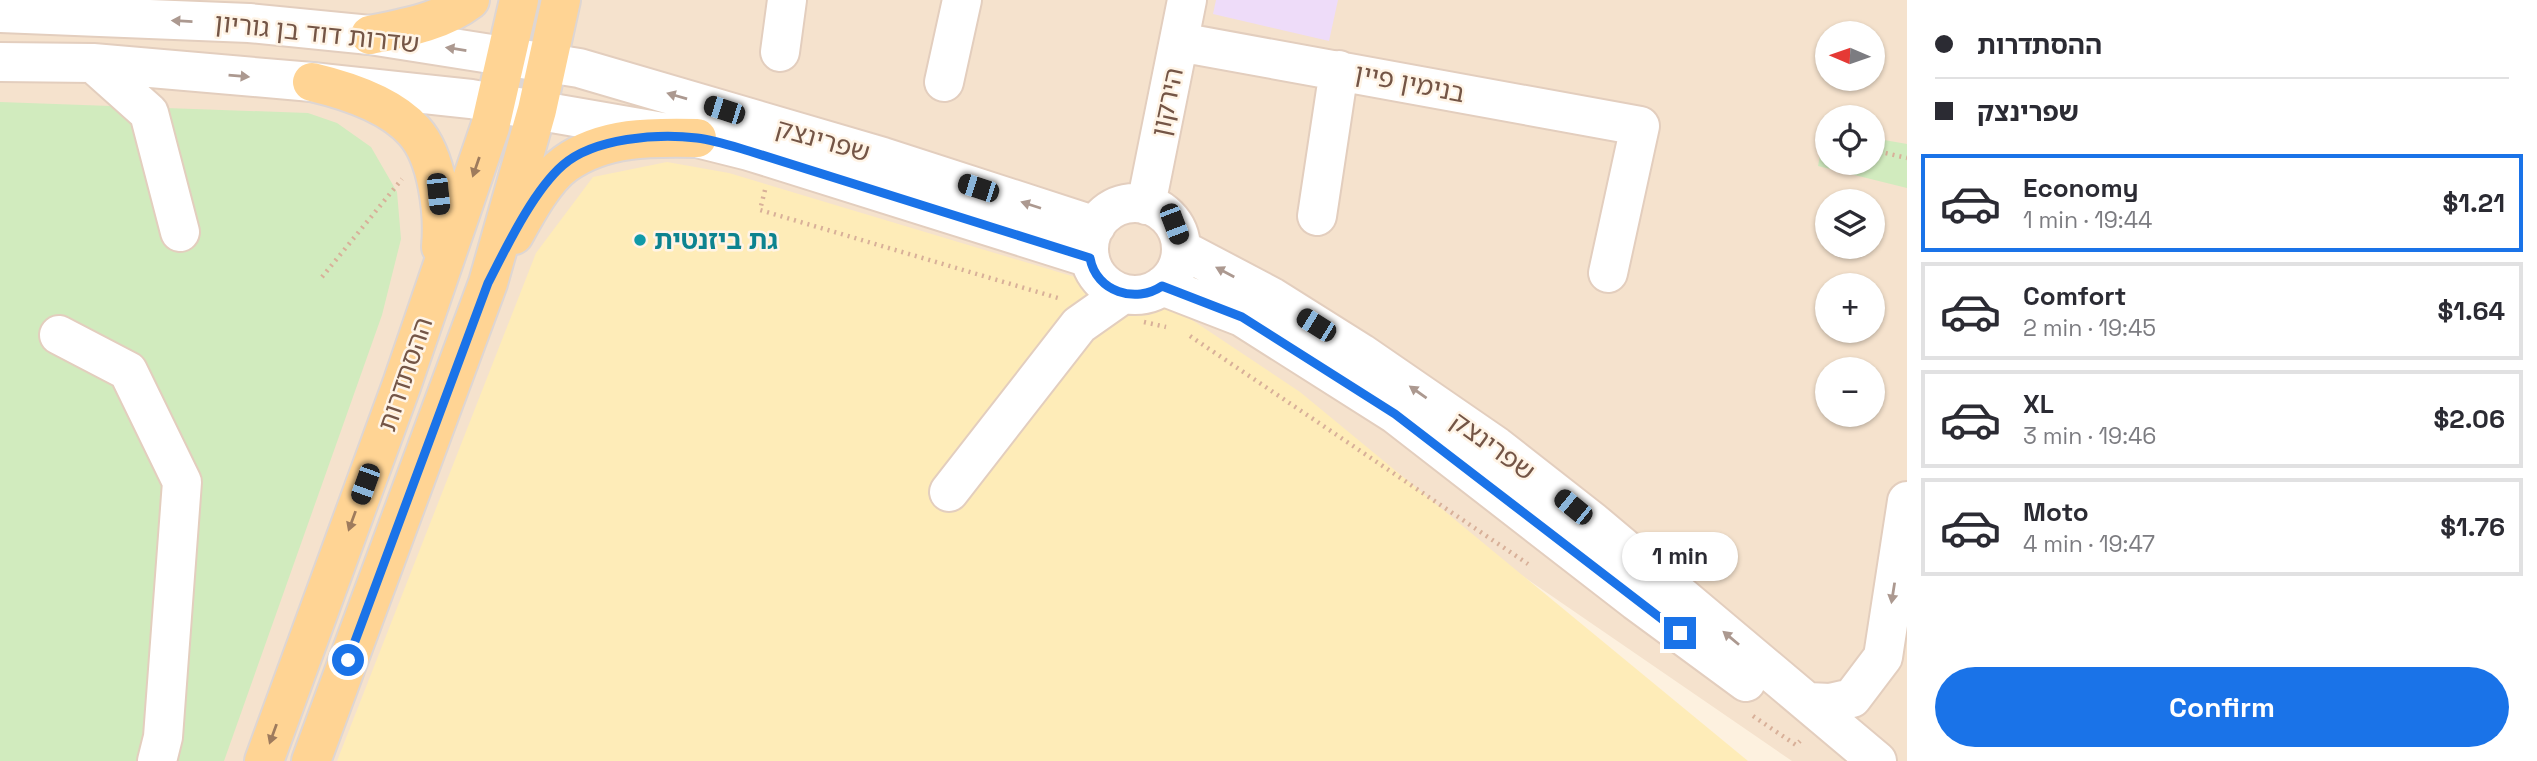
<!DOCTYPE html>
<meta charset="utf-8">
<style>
:root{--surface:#fff;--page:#f2f2f3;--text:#2b2b33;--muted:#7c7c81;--line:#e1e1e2;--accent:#1a73e8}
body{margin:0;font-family:"Space Grotesk","Noto Sans Hebrew",sans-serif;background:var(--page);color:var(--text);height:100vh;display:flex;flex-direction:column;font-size:26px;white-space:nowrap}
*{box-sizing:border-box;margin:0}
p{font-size:23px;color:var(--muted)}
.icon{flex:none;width:38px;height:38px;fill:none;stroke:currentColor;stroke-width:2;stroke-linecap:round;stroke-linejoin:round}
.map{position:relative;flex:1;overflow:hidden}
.side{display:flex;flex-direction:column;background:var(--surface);width:630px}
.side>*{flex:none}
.guide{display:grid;align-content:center;height:154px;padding:0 28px;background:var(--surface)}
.needle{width:46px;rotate:272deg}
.fabs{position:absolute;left:1815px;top:21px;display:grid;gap:14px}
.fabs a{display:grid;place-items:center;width:70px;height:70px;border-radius:50%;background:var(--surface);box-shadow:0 2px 5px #0004;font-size:35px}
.end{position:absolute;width:32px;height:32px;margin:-16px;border:9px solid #1a73e8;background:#fff;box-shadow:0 0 0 4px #fff}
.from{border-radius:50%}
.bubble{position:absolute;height:49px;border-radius:24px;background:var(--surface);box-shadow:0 2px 5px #0004;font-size:23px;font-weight:600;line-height:49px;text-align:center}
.car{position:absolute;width:21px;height:42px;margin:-21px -10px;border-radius:9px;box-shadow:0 0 5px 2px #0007;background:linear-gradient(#222 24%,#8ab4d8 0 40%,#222 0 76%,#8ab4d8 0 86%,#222 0)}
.guide b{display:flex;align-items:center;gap:24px;height:66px;font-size:26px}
.guide b+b{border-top:2px solid var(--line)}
.guide i{width:18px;height:18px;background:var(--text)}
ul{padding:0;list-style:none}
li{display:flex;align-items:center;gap:21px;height:98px;margin:0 14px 10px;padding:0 14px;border:4px solid var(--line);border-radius:0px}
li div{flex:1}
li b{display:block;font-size:26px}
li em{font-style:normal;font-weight:600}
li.active{border-color:var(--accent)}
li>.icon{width:63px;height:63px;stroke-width:1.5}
.cta{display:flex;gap:14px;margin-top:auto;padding:14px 28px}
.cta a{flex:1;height:80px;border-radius:42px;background:var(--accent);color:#fff;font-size:28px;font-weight:600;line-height:80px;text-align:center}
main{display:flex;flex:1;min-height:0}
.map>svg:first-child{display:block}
</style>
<main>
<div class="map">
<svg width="1907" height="761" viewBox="0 0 1907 761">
<rect width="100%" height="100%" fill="#fdf1df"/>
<path fill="#f5e2cd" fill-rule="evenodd" d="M0,0H1907V761H1792L1179,340L369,761H0ZM1827,33H1872V79H1827ZM1827,117H1872V163H1827ZM1827,201H1872V247H1827ZM1827,285H1872V331H1827ZM1827,369H1872V415H1827Z"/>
<path fill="#eedcf9" d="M1216,0H1338L1329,41L1213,14Z"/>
<path fill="#d1ebbe" d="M0,102L308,113L337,123L371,147L397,192L401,239L382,315L224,761H0Z
M1825,130H1827V163H1872L1873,138L1907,144V188L1818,166Z"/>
<path fill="#feecb8" d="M667,162L729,173L1171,306L1300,392L1748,761H337L536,253L593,177Z"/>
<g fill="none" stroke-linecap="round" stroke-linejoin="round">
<defs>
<path id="minor" d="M0,13L249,23L370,35L579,68L883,157L1096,226
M1179,42L1640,126L1608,273
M780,52L787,0
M0,62L93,63L312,82L471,99L697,138L749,151L1090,258
M93,63L149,113L180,232
M944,82L962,0
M1089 249a46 46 0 1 1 92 0a46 46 0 1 1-92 0Z
M1146,205L1187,0
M1317,216L1339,70
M1181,249L1272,297L1361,353L1496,446L1593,522L1877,761
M1162,286L1242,317L1395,414L1636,601L1746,682
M59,335L128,371L182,482L163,737L157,761
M949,492L1079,325L1123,294
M1808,702L1830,703L1852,698L1883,657L1907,501"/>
<path id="major" d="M370,35C405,28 441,22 470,0
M312,82C346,90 390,104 414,131C438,157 444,214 441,247
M514,235C526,213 545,178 565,164C604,136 652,137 697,138
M264,761L402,384L490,127L519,0
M311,761L488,283L537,110L561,0"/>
</defs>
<use href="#minor" stroke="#e3cebe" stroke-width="42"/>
<use href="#major" stroke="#ded6d3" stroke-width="42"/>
<path stroke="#d8b099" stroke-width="4.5" stroke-dasharray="2 5" stroke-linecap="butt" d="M1872,150L1907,158
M765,190L760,210L1058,298
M322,277L402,179
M1144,322L1166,327
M1190,336L1528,564
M1753,716L1796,745L1800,741"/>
<use href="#minor" stroke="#fff" stroke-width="38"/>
<use href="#major" stroke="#ffd494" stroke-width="38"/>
</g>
<defs><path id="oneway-solid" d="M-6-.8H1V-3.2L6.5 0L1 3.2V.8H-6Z" transform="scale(1.75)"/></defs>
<g fill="#ac9990">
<use href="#oneway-solid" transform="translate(182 21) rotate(-177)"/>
<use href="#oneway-solid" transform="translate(456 49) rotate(-171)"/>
<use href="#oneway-solid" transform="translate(239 76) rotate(5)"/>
<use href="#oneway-solid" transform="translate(677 96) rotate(-164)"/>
<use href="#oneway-solid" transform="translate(1031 205) rotate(-162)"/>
<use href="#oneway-solid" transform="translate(1225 272) rotate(-152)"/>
<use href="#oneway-solid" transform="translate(1418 392) rotate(-145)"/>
<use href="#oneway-solid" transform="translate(1893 593) rotate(99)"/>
<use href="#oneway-solid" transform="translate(1731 638) rotate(-140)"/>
</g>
<g fill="#9e7b5d">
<use href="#oneway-solid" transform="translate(476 167) rotate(109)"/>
<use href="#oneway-solid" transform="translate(352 521) rotate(110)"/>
<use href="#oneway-solid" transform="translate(273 734) rotate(110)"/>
</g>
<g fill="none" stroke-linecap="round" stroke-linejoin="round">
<path stroke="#1a73e8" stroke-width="9" d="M348,660L488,283C506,248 533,191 563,165C594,138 658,133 697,138C714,140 732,146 749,151L1090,258C1096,292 1136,304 1162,286L1242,317L1395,414L1680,633"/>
</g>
<circle fill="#0f9aa8" stroke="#fff4e6" stroke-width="2.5" cx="640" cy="240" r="7"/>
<g text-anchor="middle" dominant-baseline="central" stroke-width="5" stroke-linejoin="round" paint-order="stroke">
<g font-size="26" fill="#745546" stroke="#fff4e6">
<text transform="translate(317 33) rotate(6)">שדרות דוד בן גוריון</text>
<text transform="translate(1410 83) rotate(11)">בנימין פיין</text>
<text transform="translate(1167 102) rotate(-78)">הירקון</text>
<text transform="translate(823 140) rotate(16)">שפרינצק</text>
<text transform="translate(405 374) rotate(-71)">ההסתדרות</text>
<text transform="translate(1493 446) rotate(36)">שפרינצק</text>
</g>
<g font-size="26" font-weight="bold" fill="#0d838f" stroke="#fff4e6" text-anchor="start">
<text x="654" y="240">גת ביזנטית</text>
</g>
</g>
</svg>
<div class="fabs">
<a><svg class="needle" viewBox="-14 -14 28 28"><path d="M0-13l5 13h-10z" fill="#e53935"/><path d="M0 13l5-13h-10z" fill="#7c7c81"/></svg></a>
<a><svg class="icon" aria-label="locate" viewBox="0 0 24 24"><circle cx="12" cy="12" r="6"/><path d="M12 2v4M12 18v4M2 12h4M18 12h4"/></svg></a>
<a><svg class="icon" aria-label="layers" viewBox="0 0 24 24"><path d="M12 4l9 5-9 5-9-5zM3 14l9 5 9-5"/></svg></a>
<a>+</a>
<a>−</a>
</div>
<i class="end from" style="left:348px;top:660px"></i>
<i class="end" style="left:1680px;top:633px"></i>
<div class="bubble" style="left:1622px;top:532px;width:116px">1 min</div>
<i class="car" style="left:724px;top:110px;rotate:288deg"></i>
<i class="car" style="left:978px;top:188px;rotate:288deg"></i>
<i class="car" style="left:438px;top:194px;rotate:174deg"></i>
<i class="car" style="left:1174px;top:224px;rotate:159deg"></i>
<i class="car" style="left:1316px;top:325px;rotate:302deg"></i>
<i class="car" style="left:365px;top:484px;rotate:200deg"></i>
<i class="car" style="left:1573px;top:507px;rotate:309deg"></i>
</div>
<section class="side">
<div class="guide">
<b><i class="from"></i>ההסתדרות</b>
<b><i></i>שפרינצק</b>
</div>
<ul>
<li class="active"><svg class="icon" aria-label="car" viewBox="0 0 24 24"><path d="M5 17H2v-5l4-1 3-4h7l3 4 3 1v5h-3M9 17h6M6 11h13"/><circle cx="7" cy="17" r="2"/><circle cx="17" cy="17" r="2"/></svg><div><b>Economy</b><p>1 min · 19:44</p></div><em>$1.21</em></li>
<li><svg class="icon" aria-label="car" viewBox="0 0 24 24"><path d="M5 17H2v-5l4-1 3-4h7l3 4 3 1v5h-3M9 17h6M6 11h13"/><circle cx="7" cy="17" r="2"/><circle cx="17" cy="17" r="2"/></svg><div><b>Comfort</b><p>2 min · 19:45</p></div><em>$1.64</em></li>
<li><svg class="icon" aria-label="car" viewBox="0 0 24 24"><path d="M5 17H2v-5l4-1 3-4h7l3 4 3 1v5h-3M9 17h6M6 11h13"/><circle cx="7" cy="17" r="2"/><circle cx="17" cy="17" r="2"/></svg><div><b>XL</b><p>3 min · 19:46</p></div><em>$2.06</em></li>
<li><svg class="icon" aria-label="car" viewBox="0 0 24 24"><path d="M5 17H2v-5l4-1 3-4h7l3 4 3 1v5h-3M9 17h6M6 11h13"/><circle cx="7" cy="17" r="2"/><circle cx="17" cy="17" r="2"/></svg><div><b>Moto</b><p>4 min · 19:47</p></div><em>$1.76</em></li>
</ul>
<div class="cta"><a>Confirm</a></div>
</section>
</main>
